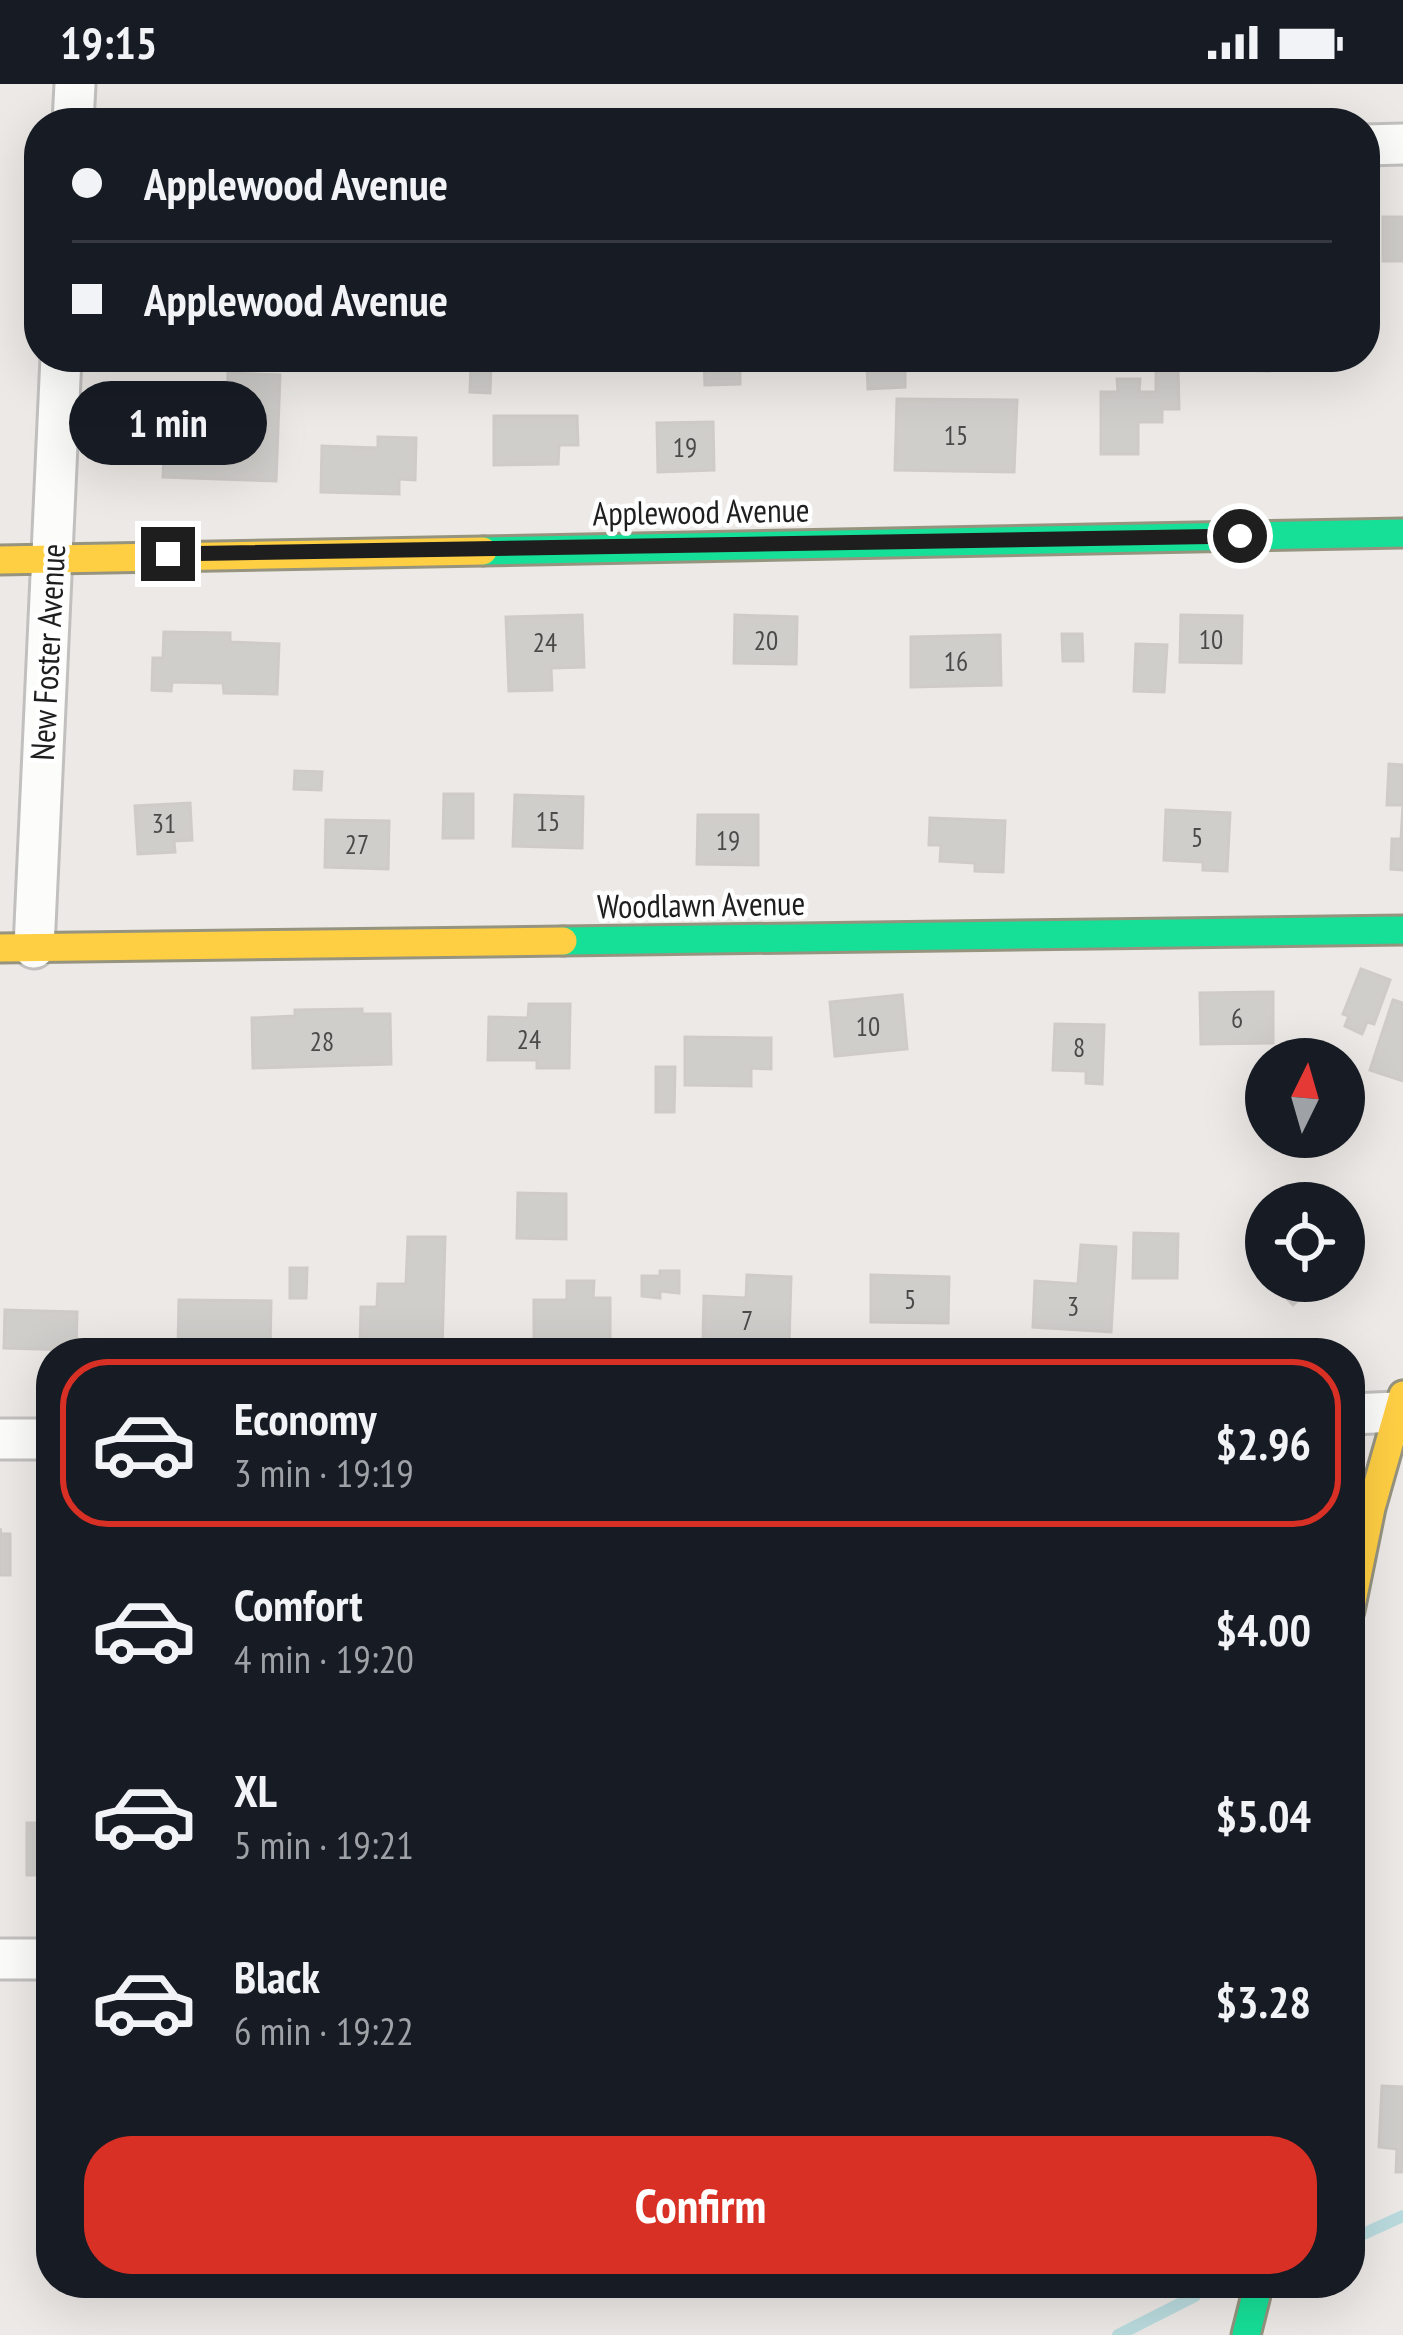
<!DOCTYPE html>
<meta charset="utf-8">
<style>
:root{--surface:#171b24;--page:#20242c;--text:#f1f3f6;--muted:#9ea1a6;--line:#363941;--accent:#d93025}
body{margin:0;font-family:"PT Sans Narrow",sans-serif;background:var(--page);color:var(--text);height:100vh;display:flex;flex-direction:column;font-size:45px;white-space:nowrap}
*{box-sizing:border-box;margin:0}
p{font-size:39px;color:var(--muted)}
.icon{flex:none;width:66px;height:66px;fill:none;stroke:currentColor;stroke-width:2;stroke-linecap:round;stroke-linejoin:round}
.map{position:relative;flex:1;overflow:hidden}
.details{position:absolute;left:36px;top:1254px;width:1329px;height:960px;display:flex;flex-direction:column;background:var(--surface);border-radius:48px;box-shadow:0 12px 48px #0002}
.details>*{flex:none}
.banner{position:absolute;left:24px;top:24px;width:1356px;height:264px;border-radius:48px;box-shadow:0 12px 48px #0002;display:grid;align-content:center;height:264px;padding:0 48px;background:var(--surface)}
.needle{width:78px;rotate:5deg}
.buttons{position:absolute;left:1245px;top:954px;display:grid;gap:24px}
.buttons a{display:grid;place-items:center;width:120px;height:120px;border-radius:50%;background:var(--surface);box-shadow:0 12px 48px #0002;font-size:60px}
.end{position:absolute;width:54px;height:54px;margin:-27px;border:15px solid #1e1e1e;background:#fff;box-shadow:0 0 0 6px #fff}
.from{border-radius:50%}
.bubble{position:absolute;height:84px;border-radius:42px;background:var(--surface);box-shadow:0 12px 48px #0002;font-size:39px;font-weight:800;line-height:84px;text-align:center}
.banner b{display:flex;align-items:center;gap:42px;height:114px;font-size:45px}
.banner b+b{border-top:3px solid var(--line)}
.banner i{width:30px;height:30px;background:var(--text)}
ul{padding:21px 0 0;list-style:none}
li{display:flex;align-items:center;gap:36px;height:168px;margin:0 24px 18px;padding:0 24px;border:6px solid transparent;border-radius:48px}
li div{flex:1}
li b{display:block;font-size:45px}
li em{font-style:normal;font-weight:800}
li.selected{border-color:var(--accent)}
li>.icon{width:108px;height:108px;stroke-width:1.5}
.cta{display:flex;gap:24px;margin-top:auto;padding:24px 48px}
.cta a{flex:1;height:138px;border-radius:48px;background:var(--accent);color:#fff;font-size:48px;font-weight:800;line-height:138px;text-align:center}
.status{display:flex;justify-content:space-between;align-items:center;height:84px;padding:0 60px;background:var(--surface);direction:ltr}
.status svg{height:33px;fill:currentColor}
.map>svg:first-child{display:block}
</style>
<div class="status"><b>19:15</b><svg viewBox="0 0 49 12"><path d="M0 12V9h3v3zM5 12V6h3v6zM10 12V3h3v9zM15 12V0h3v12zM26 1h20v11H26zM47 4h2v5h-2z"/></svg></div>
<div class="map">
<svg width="1403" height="2251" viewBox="0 0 1403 2251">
<rect width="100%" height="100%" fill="#ece9e6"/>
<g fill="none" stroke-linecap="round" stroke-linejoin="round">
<path stroke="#badbde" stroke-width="12" d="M1350,2156L1403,2132
M1118,2251L1195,2212"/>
</g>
<path fill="#d0cecb" stroke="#cfcbc8" stroke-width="3" d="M1383,133H1403V177H1383Z
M1230,273H1269V287L1230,286Z
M740,274V300L705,301L704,275Z
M471,278L491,279L490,309L470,308Z
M905,280V303L868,305L867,281Z
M1156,283L1178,284L1179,325H1162V338H1138V370H1101V308H1118L1117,295H1140L1139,308H1156Z
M228,289L280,291L276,397L163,393L166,322L227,324Z
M897,315L1017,316L1014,388L895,386Z
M494,332H577L578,361H559L558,380L494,381Z
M713,338L714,386L658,388L657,339Z
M378,353L416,354L415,396L399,395V410L321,408L322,362L378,364Z
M582,531L584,583L551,584L552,606L509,607L506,533Z
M735,531L797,533L796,580L734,579Z
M1181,531L1242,532L1241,579L1180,578Z
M164,548L230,549V558L279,560L277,610L224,609L223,599L172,598L171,607L152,606L153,574H163Z
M1062,550H1082L1083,577H1063Z
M1000,551L1001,601L911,603V553Z
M1136,560L1167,561L1164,608L1134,607Z
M1389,680L1403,681V786L1391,785L1392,755H1401L1403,721H1387Z
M295,687L322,688L321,706L294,705Z
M444,710H473V754H443Z
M515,711L583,713L582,764L513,762Z
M190,719L192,756L174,757L175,768L138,770L135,722Z
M1166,726L1230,729L1227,787L1203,786V778L1164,776Z
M698,731H758V781L697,780Z
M930,734L1005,737L1003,788L975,787V779L940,777L941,761H929Z
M326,736L389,737L388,785L325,783Z
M1361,885L1390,896L1374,940L1367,938L1362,950L1345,942L1349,932L1343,930Z
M1273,908V959L1201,960L1200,909Z
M902,911L907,965L835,972L830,918Z
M1393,916L1403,919V997L1370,986Z
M529,920H570L569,984H537V976H488L489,933L528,934Z
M362,925V930H390L391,980L253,984L252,934L295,932V926Z
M1055,940L1104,941L1102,1000L1086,999V987L1053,986Z
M685,953L771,954V985L751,984V1002L685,1001Z
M656,983H675L674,1028H656Z
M518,1109L566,1110V1155L517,1154Z
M1134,1149L1178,1150L1177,1194H1133Z
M408,1153H445L442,1267L360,1265L361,1223H377L378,1200H406Z
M1081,1161L1116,1163L1111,1248L1033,1243L1035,1197L1078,1200Z
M290,1184H307L306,1214H290Z
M660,1187H679V1209L660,1207V1214L642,1212V1192H660Z
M747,1191L791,1193L789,1261L703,1258L704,1212L746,1214Z
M871,1191L949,1193L948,1239L871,1238Z
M567,1197H594L593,1214H610V1262H534V1216H567Z
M1271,1197H1319L1293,1221Z
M179,1216L271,1217L270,1267L178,1265Z
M5,1226L77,1228L76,1266L4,1264Z
M0,1444L1,1450H10V1491H0Z
M27,1739H51V1791H27Z
M1382,2002L1403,2003V2088H1396L1397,2065L1379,2063Z"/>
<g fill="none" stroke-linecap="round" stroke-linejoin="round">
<defs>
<path id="street" d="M73,39L75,0
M1365,61L1403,60
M34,864L61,273
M1350,1330L1398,1328
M0,1355H51
M0,1875H51"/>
<path id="fast" d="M483,467L1403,449
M563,857L1403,846
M1246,2251L1259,2199"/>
<path id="slow" d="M0,476L483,467
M0,864L563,857
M1350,1527L1371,1424L1403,1311"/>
</defs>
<use href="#street" stroke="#c2c0bf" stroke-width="45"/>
<use href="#fast" stroke="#96947f" stroke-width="33"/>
<use href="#slow" stroke="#96947f" stroke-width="33"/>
<use href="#street" stroke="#fcfcfb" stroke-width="39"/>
<use href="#fast" stroke="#16e098" stroke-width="27"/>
<use href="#slow" stroke="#ffcf43" stroke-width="27"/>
</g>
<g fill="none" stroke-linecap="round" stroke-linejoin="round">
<path stroke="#1e1e1e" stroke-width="15" d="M168,470L1240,452"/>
</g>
<g text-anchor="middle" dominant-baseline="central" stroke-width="9" stroke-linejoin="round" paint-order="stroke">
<g font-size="27" fill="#4a4a49">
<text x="956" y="351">15</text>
<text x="685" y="363">19</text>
<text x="1211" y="555">10</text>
<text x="766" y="556">20</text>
<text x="545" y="558">24</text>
<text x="956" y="577">16</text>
<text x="548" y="737">15</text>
<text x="164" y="739">31</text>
<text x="1197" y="753">5</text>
<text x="728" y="756">19</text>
<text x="357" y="760">27</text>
<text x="1237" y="934">6</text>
<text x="868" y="942">10</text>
<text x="529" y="955">24</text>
<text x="322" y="957">28</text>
<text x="1079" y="963">8</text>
<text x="910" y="1215">5</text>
<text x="1073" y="1222">3</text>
<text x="747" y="1236">7</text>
</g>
<g font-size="33" fill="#1e1e1e" stroke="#fff">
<text transform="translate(701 427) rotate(-1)">Applewood Avenue</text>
<text transform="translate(47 568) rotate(-87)">New Foster Avenue</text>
<text transform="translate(701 820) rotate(-1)">Woodlawn Avenue</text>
</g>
</g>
</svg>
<div class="buttons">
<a><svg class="needle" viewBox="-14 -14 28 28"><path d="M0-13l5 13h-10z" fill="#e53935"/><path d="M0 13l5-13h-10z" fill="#9ea1a6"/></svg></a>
<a><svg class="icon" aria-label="locate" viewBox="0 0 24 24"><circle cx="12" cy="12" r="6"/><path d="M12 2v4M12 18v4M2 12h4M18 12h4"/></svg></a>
</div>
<i class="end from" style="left:1240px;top:452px"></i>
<i class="end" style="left:168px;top:470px"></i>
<div class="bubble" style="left:69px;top:297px;width:198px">1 min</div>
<div class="banner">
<b><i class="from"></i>Applewood Avenue</b>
<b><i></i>Applewood Avenue</b>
</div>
<section class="details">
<ul>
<li class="selected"><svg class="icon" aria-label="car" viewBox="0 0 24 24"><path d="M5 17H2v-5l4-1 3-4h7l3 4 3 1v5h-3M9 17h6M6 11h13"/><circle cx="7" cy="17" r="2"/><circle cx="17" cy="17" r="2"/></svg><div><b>Economy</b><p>3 min · 19:19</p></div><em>$2.96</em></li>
<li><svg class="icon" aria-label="car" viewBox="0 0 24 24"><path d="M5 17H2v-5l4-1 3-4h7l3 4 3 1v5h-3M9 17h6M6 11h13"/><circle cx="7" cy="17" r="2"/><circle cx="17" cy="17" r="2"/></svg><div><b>Comfort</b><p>4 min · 19:20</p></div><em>$4.00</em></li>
<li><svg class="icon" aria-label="car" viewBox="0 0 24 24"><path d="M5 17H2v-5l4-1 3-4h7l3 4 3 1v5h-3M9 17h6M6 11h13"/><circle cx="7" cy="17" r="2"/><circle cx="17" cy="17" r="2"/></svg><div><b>XL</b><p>5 min · 19:21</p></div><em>$5.04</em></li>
<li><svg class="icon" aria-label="car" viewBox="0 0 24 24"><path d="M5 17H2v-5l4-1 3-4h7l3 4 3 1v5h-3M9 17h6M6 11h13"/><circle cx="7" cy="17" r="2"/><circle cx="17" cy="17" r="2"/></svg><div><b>Black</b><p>6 min · 19:22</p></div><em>$3.28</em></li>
</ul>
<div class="cta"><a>Confirm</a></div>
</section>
</div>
